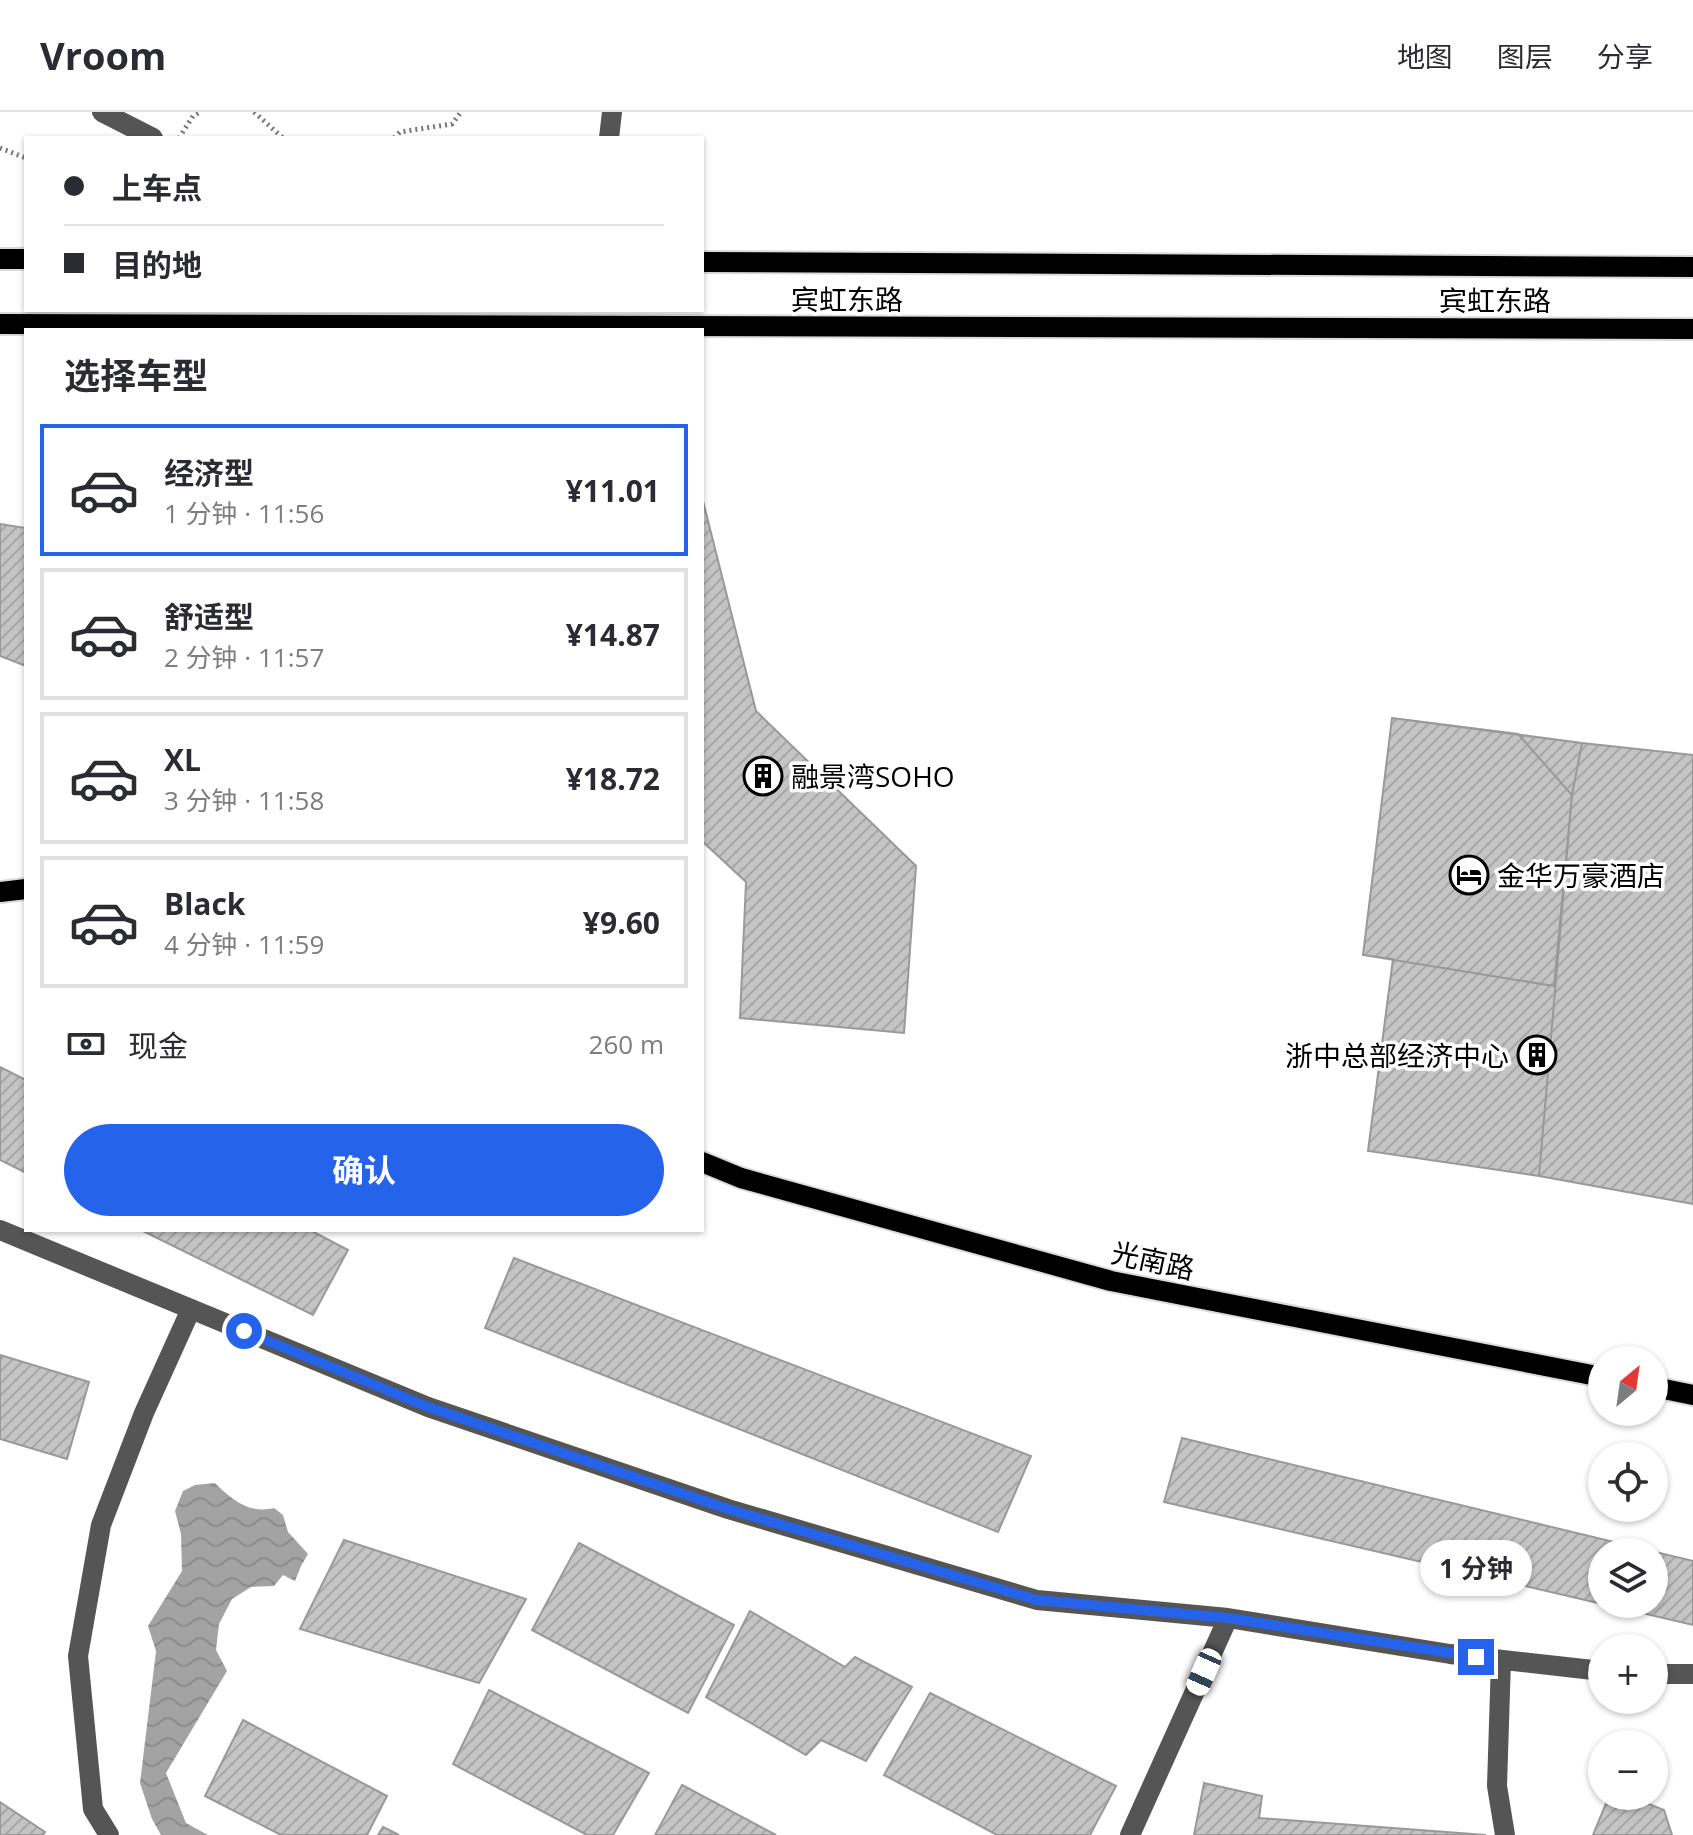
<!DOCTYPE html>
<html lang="zh">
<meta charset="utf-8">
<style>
:root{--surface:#fff;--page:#f2f2f3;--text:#2b2b33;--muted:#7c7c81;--line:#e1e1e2;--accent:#2563eb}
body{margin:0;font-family:"Open Sans","Noto Sans SC",sans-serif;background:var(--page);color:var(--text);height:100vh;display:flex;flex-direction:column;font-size:30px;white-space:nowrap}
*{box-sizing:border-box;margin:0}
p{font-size:26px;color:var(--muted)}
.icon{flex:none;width:44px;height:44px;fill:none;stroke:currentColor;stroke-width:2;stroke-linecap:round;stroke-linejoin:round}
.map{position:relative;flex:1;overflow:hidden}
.sheet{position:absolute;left:24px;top:216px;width:680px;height:904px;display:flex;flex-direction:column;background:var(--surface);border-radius:0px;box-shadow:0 2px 6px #0004}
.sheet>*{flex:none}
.top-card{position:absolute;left:24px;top:24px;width:680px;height:176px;border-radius:0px;box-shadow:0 2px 6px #0004;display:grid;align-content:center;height:176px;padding:0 40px;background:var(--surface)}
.needle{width:52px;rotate:29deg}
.fabs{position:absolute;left:1588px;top:1234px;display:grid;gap:16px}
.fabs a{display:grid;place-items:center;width:80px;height:80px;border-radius:50%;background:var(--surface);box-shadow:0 2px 6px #0004;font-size:40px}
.end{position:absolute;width:36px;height:36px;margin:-18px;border:10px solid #2563eb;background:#fff;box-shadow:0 0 0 4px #fff}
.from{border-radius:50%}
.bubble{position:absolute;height:56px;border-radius:28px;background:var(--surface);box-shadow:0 2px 6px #0004;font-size:26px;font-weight:700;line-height:56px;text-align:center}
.car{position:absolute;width:24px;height:48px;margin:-24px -12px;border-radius:10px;box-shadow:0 0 6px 2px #0007;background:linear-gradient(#fff 24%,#345 0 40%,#fff 0 76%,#345 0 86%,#fff 0)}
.top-card b{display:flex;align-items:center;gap:28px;height:76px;font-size:30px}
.top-card b+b{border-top:2px solid var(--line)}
.top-card i{width:20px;height:20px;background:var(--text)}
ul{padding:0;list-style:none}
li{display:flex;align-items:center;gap:24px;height:132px;margin:0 16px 12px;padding:0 24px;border:4px solid var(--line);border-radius:0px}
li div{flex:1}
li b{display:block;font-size:30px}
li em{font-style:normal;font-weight:700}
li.current{border-color:var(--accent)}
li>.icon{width:72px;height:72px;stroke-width:1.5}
h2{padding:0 40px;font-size:36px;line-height:96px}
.pay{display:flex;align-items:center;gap:20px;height:88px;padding:0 40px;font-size:30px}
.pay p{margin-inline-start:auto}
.primary-button{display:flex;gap:16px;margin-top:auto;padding:16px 40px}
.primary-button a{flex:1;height:92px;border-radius:48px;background:var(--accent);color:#fff;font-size:32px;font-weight:700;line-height:92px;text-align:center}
header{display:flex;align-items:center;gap:48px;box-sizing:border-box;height:112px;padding:0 40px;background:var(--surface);border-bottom:2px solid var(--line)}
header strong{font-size:38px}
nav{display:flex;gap:44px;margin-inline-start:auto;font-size:28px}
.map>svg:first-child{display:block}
</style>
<header>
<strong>Vroom</strong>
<nav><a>地图</a><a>图层</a><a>分享</a></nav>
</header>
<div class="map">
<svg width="1693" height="1723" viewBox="0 0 1693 1723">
<defs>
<pattern id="water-waves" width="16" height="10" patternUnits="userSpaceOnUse" patternTransform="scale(2)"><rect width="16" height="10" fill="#a3a3a3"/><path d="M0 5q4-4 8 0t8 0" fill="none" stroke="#8b8b8b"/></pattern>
<pattern id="building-hatch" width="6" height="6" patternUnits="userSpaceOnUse" patternTransform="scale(2)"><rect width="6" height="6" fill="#c4c4c4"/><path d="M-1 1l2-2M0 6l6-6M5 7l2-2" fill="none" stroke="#a7a7a7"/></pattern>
</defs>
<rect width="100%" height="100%" fill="#fff"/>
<path fill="url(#water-waves)" d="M215,1371C232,1388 249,1402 274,1396L283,1403L288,1420L308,1442L301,1454L295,1469L283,1463L274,1474L251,1475L232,1487L219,1512L216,1538L227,1559L166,1661L186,1711L208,1723H161L152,1707L140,1671L156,1539L148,1514L182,1459L181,1422L175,1399L183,1379L195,1373Z"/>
<path fill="url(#building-hatch)" stroke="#999" stroke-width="2" d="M703,389L756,599L916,754L904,921L740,906L746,770L702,729Z
M0,412L26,416V554L0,544Z
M1392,606L1582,631L1693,643V1092L1539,1064L1368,1039L1393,847L1363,843Z
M1392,606L1518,622L1572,683L1554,874L1363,843Z
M1582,631L1693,643V1092L1539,1064L1572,683Z
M0,955L26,968V1061L0,1048Z
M141,1118H310L348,1138L313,1203Z
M514,1146L1031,1344L998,1420L485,1216Z
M0,1243L89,1270L67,1347L0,1327Z
M1182,1326L1693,1449V1513L1604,1492H1654V1440H1602V1492L1164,1390Z
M344,1428L526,1487L479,1571L300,1517Z
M579,1431L734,1513L688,1601L532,1518Z
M750,1499L845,1555L855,1545L912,1575L866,1649L821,1628L806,1643L706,1585Z
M489,1578L649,1661L613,1723H587L453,1652Z
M930,1581L1116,1674L1090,1723H997L884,1663Z
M243,1608L387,1684L367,1723H281L205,1684Z
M1204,1671L1262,1684L1259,1706L1486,1723H1194Z
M682,1673L776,1723H655Z
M1609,1684H1629L1664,1698L1672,1723H1593Z
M0,1690L45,1720L43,1723H0Z
M383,1715L399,1723H378Z"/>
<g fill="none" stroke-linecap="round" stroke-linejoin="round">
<defs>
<path id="major" d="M0,147H26
M702,150L1693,155
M0,212L1693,217
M0,780L26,777
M702,1050L741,1066L1111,1169L1602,1265
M1654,1275L1693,1283"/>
</defs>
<use href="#major" stroke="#dbdbdb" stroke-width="24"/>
<path stroke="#777" stroke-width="5" stroke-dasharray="2 4" stroke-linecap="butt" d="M254,0L283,26
M179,26L193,4L200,0
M394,26L400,20L452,12L461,0
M0,36L26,46"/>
<path stroke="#555" stroke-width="20" d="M102,0L153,26
M609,26L612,0
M0,1118L428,1295L728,1397L1037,1488L1228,1506L1450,1542L1602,1559
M1501,1548L1497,1674L1505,1723
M1654,1562H1693
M109,1723L93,1697L78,1544L101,1413L144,1301L191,1197
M1130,1723L1228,1506"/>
<use href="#major" stroke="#000" stroke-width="20"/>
</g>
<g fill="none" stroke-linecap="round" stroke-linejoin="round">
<path stroke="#2563eb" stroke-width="10" d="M244,1219L428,1295L728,1397L1037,1488L1228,1506L1476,1545"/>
</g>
<defs>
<symbol id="building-ring" viewBox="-11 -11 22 22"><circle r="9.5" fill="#fff" stroke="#000" stroke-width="1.5"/><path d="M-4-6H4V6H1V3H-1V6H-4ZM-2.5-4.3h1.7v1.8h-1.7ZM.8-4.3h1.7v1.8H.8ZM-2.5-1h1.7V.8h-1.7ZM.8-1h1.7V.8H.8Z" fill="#000"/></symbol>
<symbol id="hotel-ring" viewBox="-11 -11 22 22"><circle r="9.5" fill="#fff" stroke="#000" stroke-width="1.5"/><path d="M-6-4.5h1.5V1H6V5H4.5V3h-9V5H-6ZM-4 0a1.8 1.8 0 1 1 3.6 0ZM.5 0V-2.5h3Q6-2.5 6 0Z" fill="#000"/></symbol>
</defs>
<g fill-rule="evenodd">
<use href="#building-ring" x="741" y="642" width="44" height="44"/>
<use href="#hotel-ring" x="1447" y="741" width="44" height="44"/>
<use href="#building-ring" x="1515" y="921" width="44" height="44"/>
</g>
<g text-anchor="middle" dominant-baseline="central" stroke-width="7" stroke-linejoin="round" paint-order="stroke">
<g font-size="28" fill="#000" stroke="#fff">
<text x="847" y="187">宾虹东路</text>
<text x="1495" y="188">宾虹东路</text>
<text transform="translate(1153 1148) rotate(12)">光南路</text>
</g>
<g font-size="28" fill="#000" stroke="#fff" text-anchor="start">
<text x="791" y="664">融景湾SOHO</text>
<text x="1497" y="763">金华万豪酒店</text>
<text x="1509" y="943" text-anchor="end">浙中总部经济中心</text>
</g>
</g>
</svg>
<div class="fabs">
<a><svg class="needle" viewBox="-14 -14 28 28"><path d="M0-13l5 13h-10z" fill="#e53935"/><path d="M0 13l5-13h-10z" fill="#7c7c81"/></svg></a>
<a><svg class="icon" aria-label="locate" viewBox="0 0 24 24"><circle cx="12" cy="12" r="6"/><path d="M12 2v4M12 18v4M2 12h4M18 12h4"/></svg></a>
<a><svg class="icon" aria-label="layers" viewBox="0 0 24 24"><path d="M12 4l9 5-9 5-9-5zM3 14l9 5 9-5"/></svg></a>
<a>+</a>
<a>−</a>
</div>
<i class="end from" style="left:244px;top:1219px"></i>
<i class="end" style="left:1476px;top:1545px"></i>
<div class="bubble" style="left:1420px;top:1428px;width:112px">1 分钟</div>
<i class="car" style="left:1204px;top:1560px;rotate:204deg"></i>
<div class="top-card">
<b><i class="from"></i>上车点</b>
<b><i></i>目的地</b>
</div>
<section class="sheet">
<h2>选择车型</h2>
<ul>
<li class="current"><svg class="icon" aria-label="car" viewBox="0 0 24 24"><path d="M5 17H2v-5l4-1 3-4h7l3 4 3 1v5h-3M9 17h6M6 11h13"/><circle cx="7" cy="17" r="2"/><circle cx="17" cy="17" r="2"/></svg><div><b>经济型</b><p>1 分钟 · 11:56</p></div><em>¥11.01</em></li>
<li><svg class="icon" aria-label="car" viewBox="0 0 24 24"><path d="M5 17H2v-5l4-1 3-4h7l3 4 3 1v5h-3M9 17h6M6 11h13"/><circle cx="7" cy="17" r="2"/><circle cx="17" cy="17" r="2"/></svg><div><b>舒适型</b><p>2 分钟 · 11:57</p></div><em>¥14.87</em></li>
<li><svg class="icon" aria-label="car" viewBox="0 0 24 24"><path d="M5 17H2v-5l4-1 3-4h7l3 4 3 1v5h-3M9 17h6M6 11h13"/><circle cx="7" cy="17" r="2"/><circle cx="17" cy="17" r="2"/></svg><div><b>XL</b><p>3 分钟 · 11:58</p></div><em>¥18.72</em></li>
<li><svg class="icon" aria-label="car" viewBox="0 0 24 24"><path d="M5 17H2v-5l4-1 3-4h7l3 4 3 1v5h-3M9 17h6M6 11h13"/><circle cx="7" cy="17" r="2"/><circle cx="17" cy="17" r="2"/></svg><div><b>Black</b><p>4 分钟 · 11:59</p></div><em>¥9.60</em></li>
</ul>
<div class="pay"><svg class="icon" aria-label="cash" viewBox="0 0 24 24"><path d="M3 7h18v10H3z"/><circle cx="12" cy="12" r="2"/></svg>现金<p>260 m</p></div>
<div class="primary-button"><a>确认</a></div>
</section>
</div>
